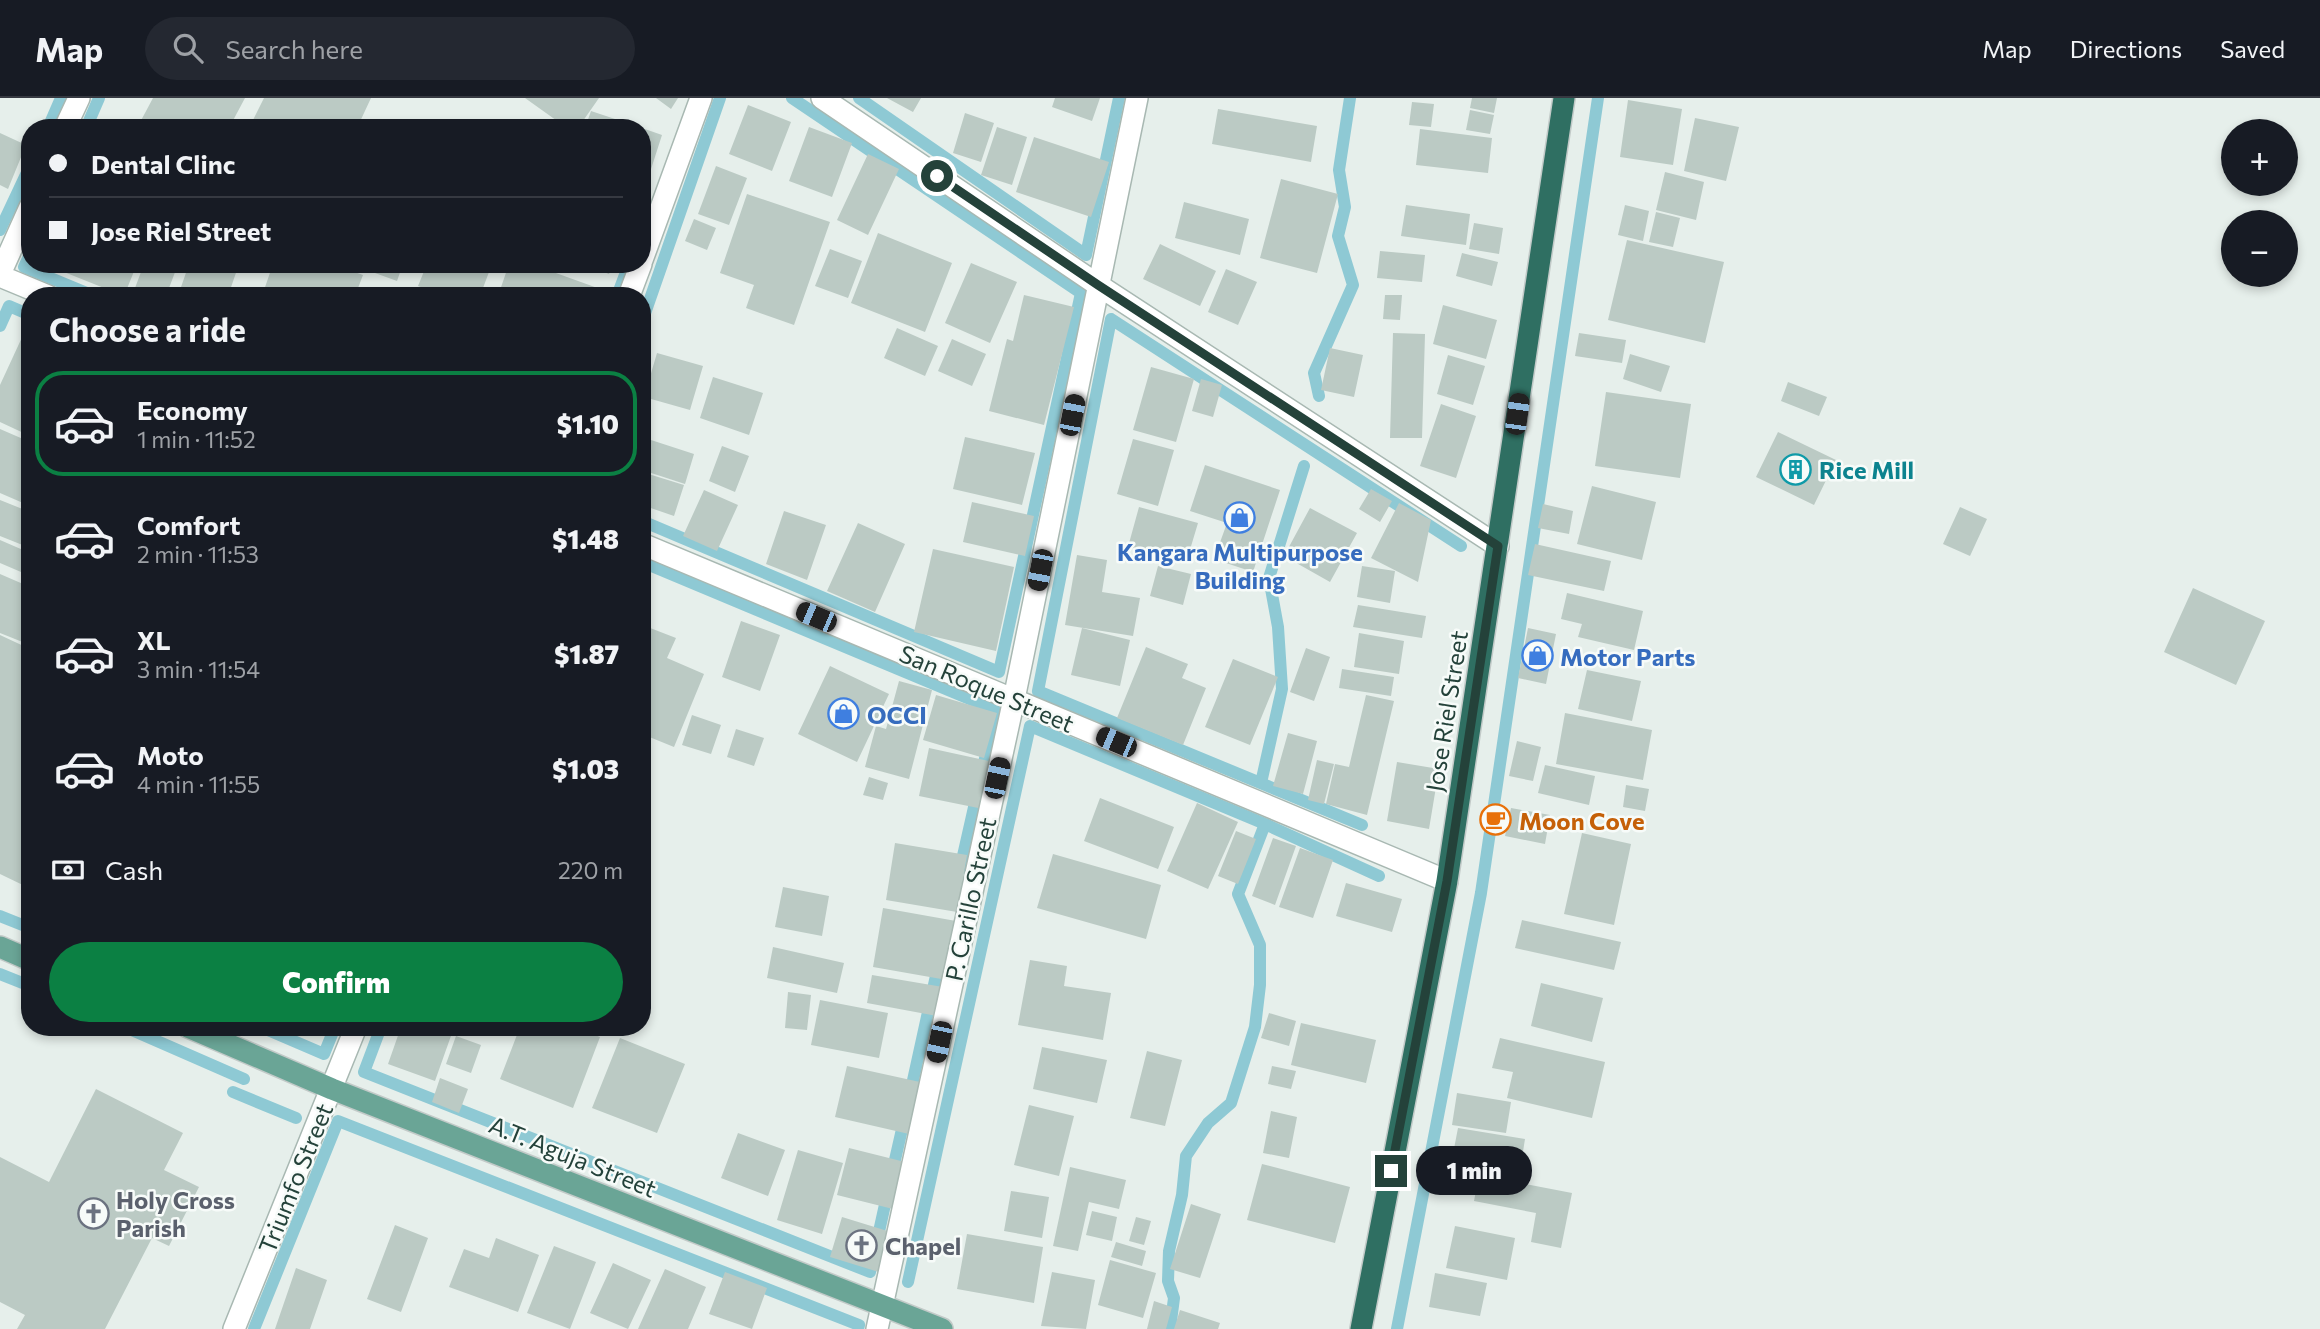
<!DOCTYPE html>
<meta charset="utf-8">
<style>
:root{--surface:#171b24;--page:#242831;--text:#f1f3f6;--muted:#9ea1a6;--line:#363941;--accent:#0b8043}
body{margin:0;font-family:Commissioner,sans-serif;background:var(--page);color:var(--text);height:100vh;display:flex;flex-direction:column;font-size:26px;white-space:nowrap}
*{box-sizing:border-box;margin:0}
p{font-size:23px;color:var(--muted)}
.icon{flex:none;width:38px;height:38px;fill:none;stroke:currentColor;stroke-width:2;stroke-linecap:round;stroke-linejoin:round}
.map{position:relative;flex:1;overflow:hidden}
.drawer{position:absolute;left:21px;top:189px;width:630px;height:749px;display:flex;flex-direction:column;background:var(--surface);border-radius:28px;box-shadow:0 4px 10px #0003}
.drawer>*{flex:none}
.hud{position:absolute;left:21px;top:21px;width:630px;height:154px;border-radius:28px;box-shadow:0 4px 10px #0003;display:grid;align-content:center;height:154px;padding:0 28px;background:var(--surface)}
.tools{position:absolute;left:2221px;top:21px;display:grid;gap:14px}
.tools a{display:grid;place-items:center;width:77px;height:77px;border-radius:50%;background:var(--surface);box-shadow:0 4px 10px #0003;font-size:35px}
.end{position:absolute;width:32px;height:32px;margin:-16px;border:9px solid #24423a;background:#fff;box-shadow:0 0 0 4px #fff}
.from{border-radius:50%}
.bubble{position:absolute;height:49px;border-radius:24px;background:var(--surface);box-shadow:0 4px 10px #0003;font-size:23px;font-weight:800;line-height:49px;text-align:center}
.car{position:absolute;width:21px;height:42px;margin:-21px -10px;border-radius:9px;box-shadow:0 0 5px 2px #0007;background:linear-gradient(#222 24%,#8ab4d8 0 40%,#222 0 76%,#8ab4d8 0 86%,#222 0)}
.hud b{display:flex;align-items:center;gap:24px;height:66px;font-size:26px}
.hud b+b{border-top:2px solid var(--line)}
.hud i{width:18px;height:18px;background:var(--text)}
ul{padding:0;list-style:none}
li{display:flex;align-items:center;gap:21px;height:105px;margin:0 14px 10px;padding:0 14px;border:4px solid transparent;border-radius:28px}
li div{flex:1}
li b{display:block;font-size:26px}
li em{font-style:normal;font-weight:800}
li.selected{border-color:var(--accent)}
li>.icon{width:63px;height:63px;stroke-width:1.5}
h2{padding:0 28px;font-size:32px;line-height:84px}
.pay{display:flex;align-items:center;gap:18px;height:77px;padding:0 28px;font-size:26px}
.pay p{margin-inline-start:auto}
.button{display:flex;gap:14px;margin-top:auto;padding:14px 28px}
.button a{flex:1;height:80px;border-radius:42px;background:var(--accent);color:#fff;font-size:28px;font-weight:800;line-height:80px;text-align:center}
header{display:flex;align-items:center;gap:42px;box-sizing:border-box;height:98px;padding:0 35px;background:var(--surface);border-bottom:2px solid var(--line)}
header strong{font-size:33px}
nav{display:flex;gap:38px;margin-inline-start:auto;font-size:24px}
.search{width:490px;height:63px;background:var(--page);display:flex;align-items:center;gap:18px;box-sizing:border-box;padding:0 24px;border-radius:38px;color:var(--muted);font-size:26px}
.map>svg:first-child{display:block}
</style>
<header>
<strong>Map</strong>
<div class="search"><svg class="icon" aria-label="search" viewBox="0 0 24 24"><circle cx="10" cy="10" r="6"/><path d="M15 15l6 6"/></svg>Search here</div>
<nav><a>Map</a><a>Directions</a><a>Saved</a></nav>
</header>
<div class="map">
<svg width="2320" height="1231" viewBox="0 0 2320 1231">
<rect width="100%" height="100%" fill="#e6efeb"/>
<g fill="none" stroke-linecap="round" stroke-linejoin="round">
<path stroke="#8ec9d4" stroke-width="12" d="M859,0L1086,157L1119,0
M48,30L61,0
M86,30L99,0
M0,132L30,68
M30,156L24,169L94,198
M617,198L629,166
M642,224L720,0
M0,228L9,208L30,217
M1319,298L1314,275L1353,187L1338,138L1345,109L1339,72L1350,0
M642,423L999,574L1081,195L792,0
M642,464L996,612L960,771
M1261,685L1282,591L1278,529L1269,480L1304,368
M1362,727L1038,593L1111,221L1461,448
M0,818L30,830
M0,876L30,888
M125,929L244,981
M261,929L324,956L335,929
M381,929L364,974L870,1174L888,1093
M233,994L296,1020
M910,996L939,864
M892,1075L905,1018
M908,1184L1030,628L1265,726L1379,778
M254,1231L338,1023L859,1227L858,1231
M1170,1231L1174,1200L1168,1183L1169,1153L1182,1097L1186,1058L1208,1025L1231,1005L1255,929L1260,887V847L1238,796L1265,726
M1397,1231L1481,795L1598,0"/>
</g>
<path fill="#bbcac4" d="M153,0H245L229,30H137Z
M264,0H371L357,30H249Z
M525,0H599L578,30H567Z
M656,0H678L671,11Z
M887,0H921L913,14Z
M1055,0H1100L1092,23L1052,9Z
M1472,0H1497L1494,15L1470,10Z
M1628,2L1682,11L1673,67L1620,59Z
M1412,4L1434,6L1431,29L1409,27Z
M748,7L791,24L772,73L729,56Z
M1218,11L1317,28L1311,64L1212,46Z
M1470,12L1494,17L1490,36L1466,32Z
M591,13L639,29V30H585Z
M965,15L994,25L981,64L953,55Z
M1695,20L1739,29L1726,83L1684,73Z
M809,29L852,45L832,99L789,83Z
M997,29L1027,39L1012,87L981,77Z
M642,30L662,37L643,96H642Z
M1420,31L1492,40L1488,75L1416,67Z
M0,35L26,47L8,91L0,87Z
M1034,39L1109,64L1091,119L1016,94Z
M868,56L899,71L868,137L837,122Z
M716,68L747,80L729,127L698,116Z
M1665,74L1704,84L1696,122L1656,112Z
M1281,81L1338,96L1317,175L1260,160Z
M747,96L830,124L794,227L746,210L754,187L720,175Z
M1184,104L1249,121L1240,157L1175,140Z
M1406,107L1470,116L1466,147L1401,138Z
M1625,107L1649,113L1643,143L1618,137Z
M1656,114L1680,120L1673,149L1649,144Z
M694,121L716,130L707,152L685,143Z
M1474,125L1503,130L1499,156L1469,151Z
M878,135L952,165L925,234L851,205Z
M1627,142L1724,164L1705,245L1608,222Z
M1160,146L1216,173L1200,208L1143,181Z
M830,151L862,163L848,200L815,188Z
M1380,153L1425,157L1422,184L1377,180Z
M1462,155L1498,164L1492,188L1456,178Z
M971,165L1017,184L990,245L945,225Z
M44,166H137L124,198Z
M144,166L177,169L166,198H132Z
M189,166H239L228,198H195L180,192Z
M273,166H345L343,170L363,177L355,198H262Z
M366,166H403L397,183L364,171Z
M427,166H492L480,198H444L418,188Z
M509,166H531L603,192L601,198H498Z
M582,166H613L609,176Z
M1226,171L1257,184L1238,227L1208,214Z
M1024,197L1074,209L1044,327L989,313L1007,241L1013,243Z
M1385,197H1402L1400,222L1383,221Z
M1443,207L1497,222L1486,261L1433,246Z
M30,222V338L0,324V287Z
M897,230L938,248L925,278L884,260Z
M1393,235L1425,236L1422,340H1390Z
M1579,235L1626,242L1622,265L1575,258Z
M952,241L986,256L972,288L938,273Z
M1330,250L1363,257L1354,299L1321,292Z
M657,255L703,268L690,312L644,299Z
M1630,256L1670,268L1661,294L1623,281Z
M1448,257L1485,268L1473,307L1437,296Z
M1151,269L1194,281L1176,344L1133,332Z
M713,279L763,295L749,337L700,320Z
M1201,281L1222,287L1213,319L1192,313Z
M1788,284L1827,299L1819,318L1781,303Z
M1606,294L1691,306L1680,380L1595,368Z
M1441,306L1476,318L1456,380L1420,368Z
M0,331L30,344V408L0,395Z
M1778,334L1836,362L1814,407L1756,379Z
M965,339L1035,355L1022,407L953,391Z
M1133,341L1174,352L1158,408L1117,396Z
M651,342L694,356L685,386L642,372Z
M722,348L749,358L735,394L709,383Z
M1205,367L1280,392L1253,474L1214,461L1227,425L1190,413Z
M642,374L684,387L674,418L642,407Z
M1592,388L1656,404L1642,462L1577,446Z
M1371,391L1392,403L1380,424L1359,411Z
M704,392L738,407L717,453L683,438Z
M0,402L30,414V450L0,438Z
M972,404L1034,418L1025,458L963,444Z
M1399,405L1431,422L1418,484L1371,460Z
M1543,406L1573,413L1569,436L1538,430Z
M1139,409L1198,425L1186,465L1128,449Z
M1960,409L1987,421L1970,458L1943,446Z
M1310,410L1357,435L1330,484L1284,458Z
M784,413L826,427L807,482L766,466Z
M858,425L905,446L875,514L827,493Z
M0,442L30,455L28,477L0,465Z
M1535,446L1611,463L1604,493L1528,477Z
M933,451L1014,469L996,553L914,534Z
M1077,457L1107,462L1102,494L1140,500L1133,538L1065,527Z
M1158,468L1191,476L1183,507L1150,498Z
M1362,468L1395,473L1390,505L1357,499Z
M0,476L30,489V547L0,535Z
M2193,490L2265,523L2236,587L2164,554Z
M1567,495L1643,513L1634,552L1578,539L1582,526L1561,521Z
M1358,507L1426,518L1422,540L1353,529Z
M741,523L780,537L760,593L722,579Z
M645,528L676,540L667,560L704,576L674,649L642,636Z
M1082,530L1130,542L1120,588L1071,577Z
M1528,530L1556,536L1546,586L1518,580Z
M1359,535L1404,543L1399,576L1354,569Z
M0,537L30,551L27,789L0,776Z
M1146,549L1188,566L1182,580L1206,590L1183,647L1117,620Z
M1306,550L1330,559L1314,603L1290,594Z
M1233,561L1278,579L1250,647L1205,629Z
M830,568L889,596L857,664L798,636Z
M1342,571L1394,579L1391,598L1339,590Z
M1587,572L1641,583L1632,623L1578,611Z
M899,583L932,592L909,681L865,669L876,628L886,631Z
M936,597L997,615L984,660L923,642Z
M1366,597L1394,603L1367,717L1326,706L1335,666L1349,669Z
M1565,615L1652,632L1643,682L1556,666Z
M692,617L721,627L711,656L682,647Z
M736,631L764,640L754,668L727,659Z
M1288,635L1317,643L1303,696L1273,688Z
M1517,643L1541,649L1533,683L1509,678Z
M929,650L998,665L988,712L919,698Z
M1317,662L1334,666L1324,706L1308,702Z
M1397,664L1439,671L1429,731L1387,723Z
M1545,667L1595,678L1589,707L1538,695Z
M869,679L888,685L883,702L863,697Z
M1626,687L1649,691L1645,713L1623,709Z
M1100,700L1174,729L1158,771L1084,743Z
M1197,705L1238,724L1208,791L1167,773Z
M1511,710L1550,717L1545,746L1505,738Z
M1236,733L1256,741L1238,786L1218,778Z
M1582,735L1631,746L1614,827L1564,816Z
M1273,740L1296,748L1275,807L1252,798Z
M895,745L967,757L957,814L886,802Z
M1300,750L1333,762L1313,820L1279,809Z
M1053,756L1161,787L1146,841L1037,810Z
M1346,785L1402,801L1392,834L1336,818Z
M783,789L829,798L822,838L775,829Z
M883,810L956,823L947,882L873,869Z
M1522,822L1621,844L1614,872L1515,850Z
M773,849L844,865L837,895L767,880Z
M1030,862L1067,868L1064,888L1111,895L1103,942L1018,927Z
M872,877L943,889L937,918L867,905Z
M1541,885L1603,900L1592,944L1531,928Z
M788,894L811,897L807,932L785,930Z
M820,902L888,915L879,960L811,947Z
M1269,915L1296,923L1289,948L1261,940Z
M1301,925L1376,942L1366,985L1291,967Z
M401,929H436L452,935L435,983L388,966Z
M520,929H575L600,939L573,1010L500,981Z
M456,938L481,947L471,975L446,966Z
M620,940L685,966L657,1035L592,1010Z
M1500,940L1605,964L1592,1020L1507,1000L1513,974L1492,970Z
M1042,949L1107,962L1097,1005L1033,991Z
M1147,953L1182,962L1165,1028L1130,1020Z
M847,968L920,984L909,1036L835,1019Z
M1272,968L1296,973L1291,991L1268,986Z
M440,980L468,991L459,1015L432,1004Z
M96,991L183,1035L164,1072L199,1089L169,1148L152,1140L105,1231H17L25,1217L0,1204V1059L49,1084Z
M1457,995L1511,1004L1506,1035L1452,1027Z
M1029,1007L1074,1018L1059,1078L1014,1067Z
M1271,1013L1297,1019L1289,1060L1263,1055Z
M1458,1030L1525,1041L1520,1072L1452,1061Z
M738,1035L785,1052L768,1098L721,1080Z
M849,1050L909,1065L897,1112L837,1097Z
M798,1052L843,1065L822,1136L777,1122Z
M1262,1066L1350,1089L1335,1145L1247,1122Z
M1070,1069L1126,1082L1119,1111L1089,1104L1078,1153L1053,1148Z
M1479,1077L1572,1095L1561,1150L1531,1144L1536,1115L1474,1103Z
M1011,1093L1049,1099L1042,1140L1004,1133Z
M1191,1106L1221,1116L1200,1180L1170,1171Z
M1092,1113L1117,1119L1112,1143L1086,1137Z
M842,1119L894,1135L882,1175L830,1159Z
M1136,1119L1151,1123L1144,1147L1129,1143Z
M395,1127L428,1140L401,1214L367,1201Z
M1455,1128L1515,1140L1507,1182L1446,1170Z
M967,1136L1043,1149L1034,1205L957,1191Z
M496,1140L539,1157L518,1214L449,1189L464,1151L489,1160Z
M1116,1144L1146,1153L1142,1168L1111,1159Z
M554,1148L596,1164L570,1231L527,1215Z
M1110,1162L1156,1175L1143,1220L1098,1207Z
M613,1165L651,1182L628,1231L590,1215Z
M296,1170L327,1182L310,1231H275Z
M665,1171L706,1189L688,1231H638Z
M725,1174L767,1190L752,1231L709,1216Z
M1052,1174L1095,1182L1086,1231L1041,1228Z
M1435,1175L1487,1185L1480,1218L1429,1209Z
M1154,1203L1172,1209L1166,1231H1147Z
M1180,1212L1220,1225L1218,1231H1174Z"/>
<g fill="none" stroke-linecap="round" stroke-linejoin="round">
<defs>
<path id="minor" d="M822,0L1098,187L1498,448
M65,30L79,0
M642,162L701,0
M0,176L30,109
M0,178L48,198
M629,198L641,166
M642,446L1447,783
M234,1231L356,929
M877,1231L1014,601L1137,0"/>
<path id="major" d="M0,849L30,862
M188,929L332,991L942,1231"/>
<path id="highway" d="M1361,1231L1447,783L1564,0"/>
</defs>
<use href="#minor" stroke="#a8b8b2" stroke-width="24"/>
<use href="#major" stroke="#c2cac8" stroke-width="24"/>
<use href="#highway" stroke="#c2cac8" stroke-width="24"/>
<use href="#minor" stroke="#fff" stroke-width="21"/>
<use href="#major" stroke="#6aa596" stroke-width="21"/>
<use href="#highway" stroke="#2f6f62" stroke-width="21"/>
</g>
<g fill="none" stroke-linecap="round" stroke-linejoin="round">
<path stroke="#24423a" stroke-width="9" d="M937,78L1098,187L1498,448L1447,783L1391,1073"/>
</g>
<defs>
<symbol id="building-ring" viewBox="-11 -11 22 22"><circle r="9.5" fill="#f7fbf9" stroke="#0f9aa8" stroke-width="1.5"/><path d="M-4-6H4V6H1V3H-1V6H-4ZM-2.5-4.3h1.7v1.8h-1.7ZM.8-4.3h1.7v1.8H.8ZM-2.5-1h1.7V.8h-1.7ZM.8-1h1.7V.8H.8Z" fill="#0f9aa8"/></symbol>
<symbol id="shop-ring" viewBox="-11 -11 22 22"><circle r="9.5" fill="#f7fbf9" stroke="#3f7fe0" stroke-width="1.5"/><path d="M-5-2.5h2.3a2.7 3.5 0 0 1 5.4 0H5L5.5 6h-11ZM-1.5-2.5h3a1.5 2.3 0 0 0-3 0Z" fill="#3f7fe0"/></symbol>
<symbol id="cafe-ring" viewBox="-11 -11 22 22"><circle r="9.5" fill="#f7fbf9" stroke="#e8710a" stroke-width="1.5"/><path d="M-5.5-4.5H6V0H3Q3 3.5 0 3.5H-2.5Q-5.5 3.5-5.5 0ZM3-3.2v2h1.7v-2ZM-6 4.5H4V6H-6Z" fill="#e8710a"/></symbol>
<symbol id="church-ring" viewBox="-11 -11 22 22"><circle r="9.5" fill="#f7fbf9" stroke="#6b7280" stroke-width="1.5"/><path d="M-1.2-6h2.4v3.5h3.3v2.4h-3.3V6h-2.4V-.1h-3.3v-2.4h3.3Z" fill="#6b7280"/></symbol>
</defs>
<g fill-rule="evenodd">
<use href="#building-ring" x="1778" y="354" width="35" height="35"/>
<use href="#shop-ring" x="1222" y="402" width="35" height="35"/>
<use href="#shop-ring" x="1520" y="540" width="35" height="35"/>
<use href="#shop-ring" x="826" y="598" width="35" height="35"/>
<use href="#cafe-ring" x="1478" y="704" width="35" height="35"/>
<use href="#church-ring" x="76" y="1098" width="35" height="35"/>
<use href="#church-ring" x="844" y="1130" width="35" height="35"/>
</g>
<g text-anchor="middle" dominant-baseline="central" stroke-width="5" stroke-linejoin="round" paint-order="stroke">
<g font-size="24" font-weight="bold" fill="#0d838f" stroke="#f7fbf9" text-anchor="start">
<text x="1819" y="371">Rice Mill</text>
</g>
<g font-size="24" font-weight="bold" fill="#366cbe" stroke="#f7fbf9" text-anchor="start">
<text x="1240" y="453" text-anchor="middle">Kangara Multipurpose<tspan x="1240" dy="28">Building</tspan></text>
<text x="1560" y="558">Motor Parts</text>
<text x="867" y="616">OCCI</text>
</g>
<g font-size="24" fill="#24423a" stroke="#f7fbf9">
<text transform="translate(987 590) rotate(23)">San Roque Street</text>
<text transform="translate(1446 613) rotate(-81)">Jose Riel Street</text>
<text transform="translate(970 801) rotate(-78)">P. Carillo Street</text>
<text transform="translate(573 1058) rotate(22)">A.T. Aguja Street</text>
<text transform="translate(295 1080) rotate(-68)">Triumfo Street</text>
</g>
<g font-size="24" font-weight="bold" fill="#c56008" stroke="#f7fbf9" text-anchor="start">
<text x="1519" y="722">Moon Cove</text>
</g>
<g font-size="24" font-weight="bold" fill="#5b616d" stroke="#f7fbf9" text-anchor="start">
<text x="116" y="1101">Holy Cross<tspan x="116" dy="28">Parish</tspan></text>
<text x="885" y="1147">Chapel</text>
</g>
</g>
</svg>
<div class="tools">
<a>+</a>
<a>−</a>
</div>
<i class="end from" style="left:937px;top:78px"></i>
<i class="end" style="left:1391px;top:1073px"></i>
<div class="bubble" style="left:1416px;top:1048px;width:116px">1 min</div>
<i class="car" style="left:1517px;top:316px;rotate:8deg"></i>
<i class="car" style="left:1072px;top:317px;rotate:11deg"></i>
<i class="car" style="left:1040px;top:472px;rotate:191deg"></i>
<i class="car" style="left:816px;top:519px;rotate:293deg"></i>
<i class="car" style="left:1116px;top:644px;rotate:293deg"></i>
<i class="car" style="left:997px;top:680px;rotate:12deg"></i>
<i class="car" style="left:939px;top:944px;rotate:192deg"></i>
<div class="hud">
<b><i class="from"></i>Dental Clinc</b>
<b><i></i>Jose Riel Street</b>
</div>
<section class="drawer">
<h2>Choose a ride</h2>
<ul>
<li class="selected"><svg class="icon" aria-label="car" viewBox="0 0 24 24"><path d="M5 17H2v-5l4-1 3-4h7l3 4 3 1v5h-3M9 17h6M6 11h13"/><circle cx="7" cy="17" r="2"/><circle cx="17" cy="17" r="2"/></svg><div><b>Economy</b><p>1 min · 11:52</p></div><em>$1.10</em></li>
<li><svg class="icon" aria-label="car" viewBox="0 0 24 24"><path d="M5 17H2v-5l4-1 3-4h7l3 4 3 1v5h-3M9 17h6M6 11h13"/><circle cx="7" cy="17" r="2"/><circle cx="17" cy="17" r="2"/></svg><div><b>Comfort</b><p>2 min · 11:53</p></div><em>$1.48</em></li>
<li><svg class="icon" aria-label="car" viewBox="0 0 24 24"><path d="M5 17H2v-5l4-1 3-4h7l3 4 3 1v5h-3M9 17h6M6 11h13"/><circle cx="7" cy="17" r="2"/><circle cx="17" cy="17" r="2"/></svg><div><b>XL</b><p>3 min · 11:54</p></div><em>$1.87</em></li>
<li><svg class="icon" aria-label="car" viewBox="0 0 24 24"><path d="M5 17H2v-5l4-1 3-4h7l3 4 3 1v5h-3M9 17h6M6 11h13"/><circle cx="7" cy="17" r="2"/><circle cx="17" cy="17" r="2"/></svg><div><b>Moto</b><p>4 min · 11:55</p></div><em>$1.03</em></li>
</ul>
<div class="pay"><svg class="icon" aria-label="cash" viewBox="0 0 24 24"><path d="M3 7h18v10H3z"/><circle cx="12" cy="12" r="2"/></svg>Cash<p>220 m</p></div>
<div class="button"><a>Confirm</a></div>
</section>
</div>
